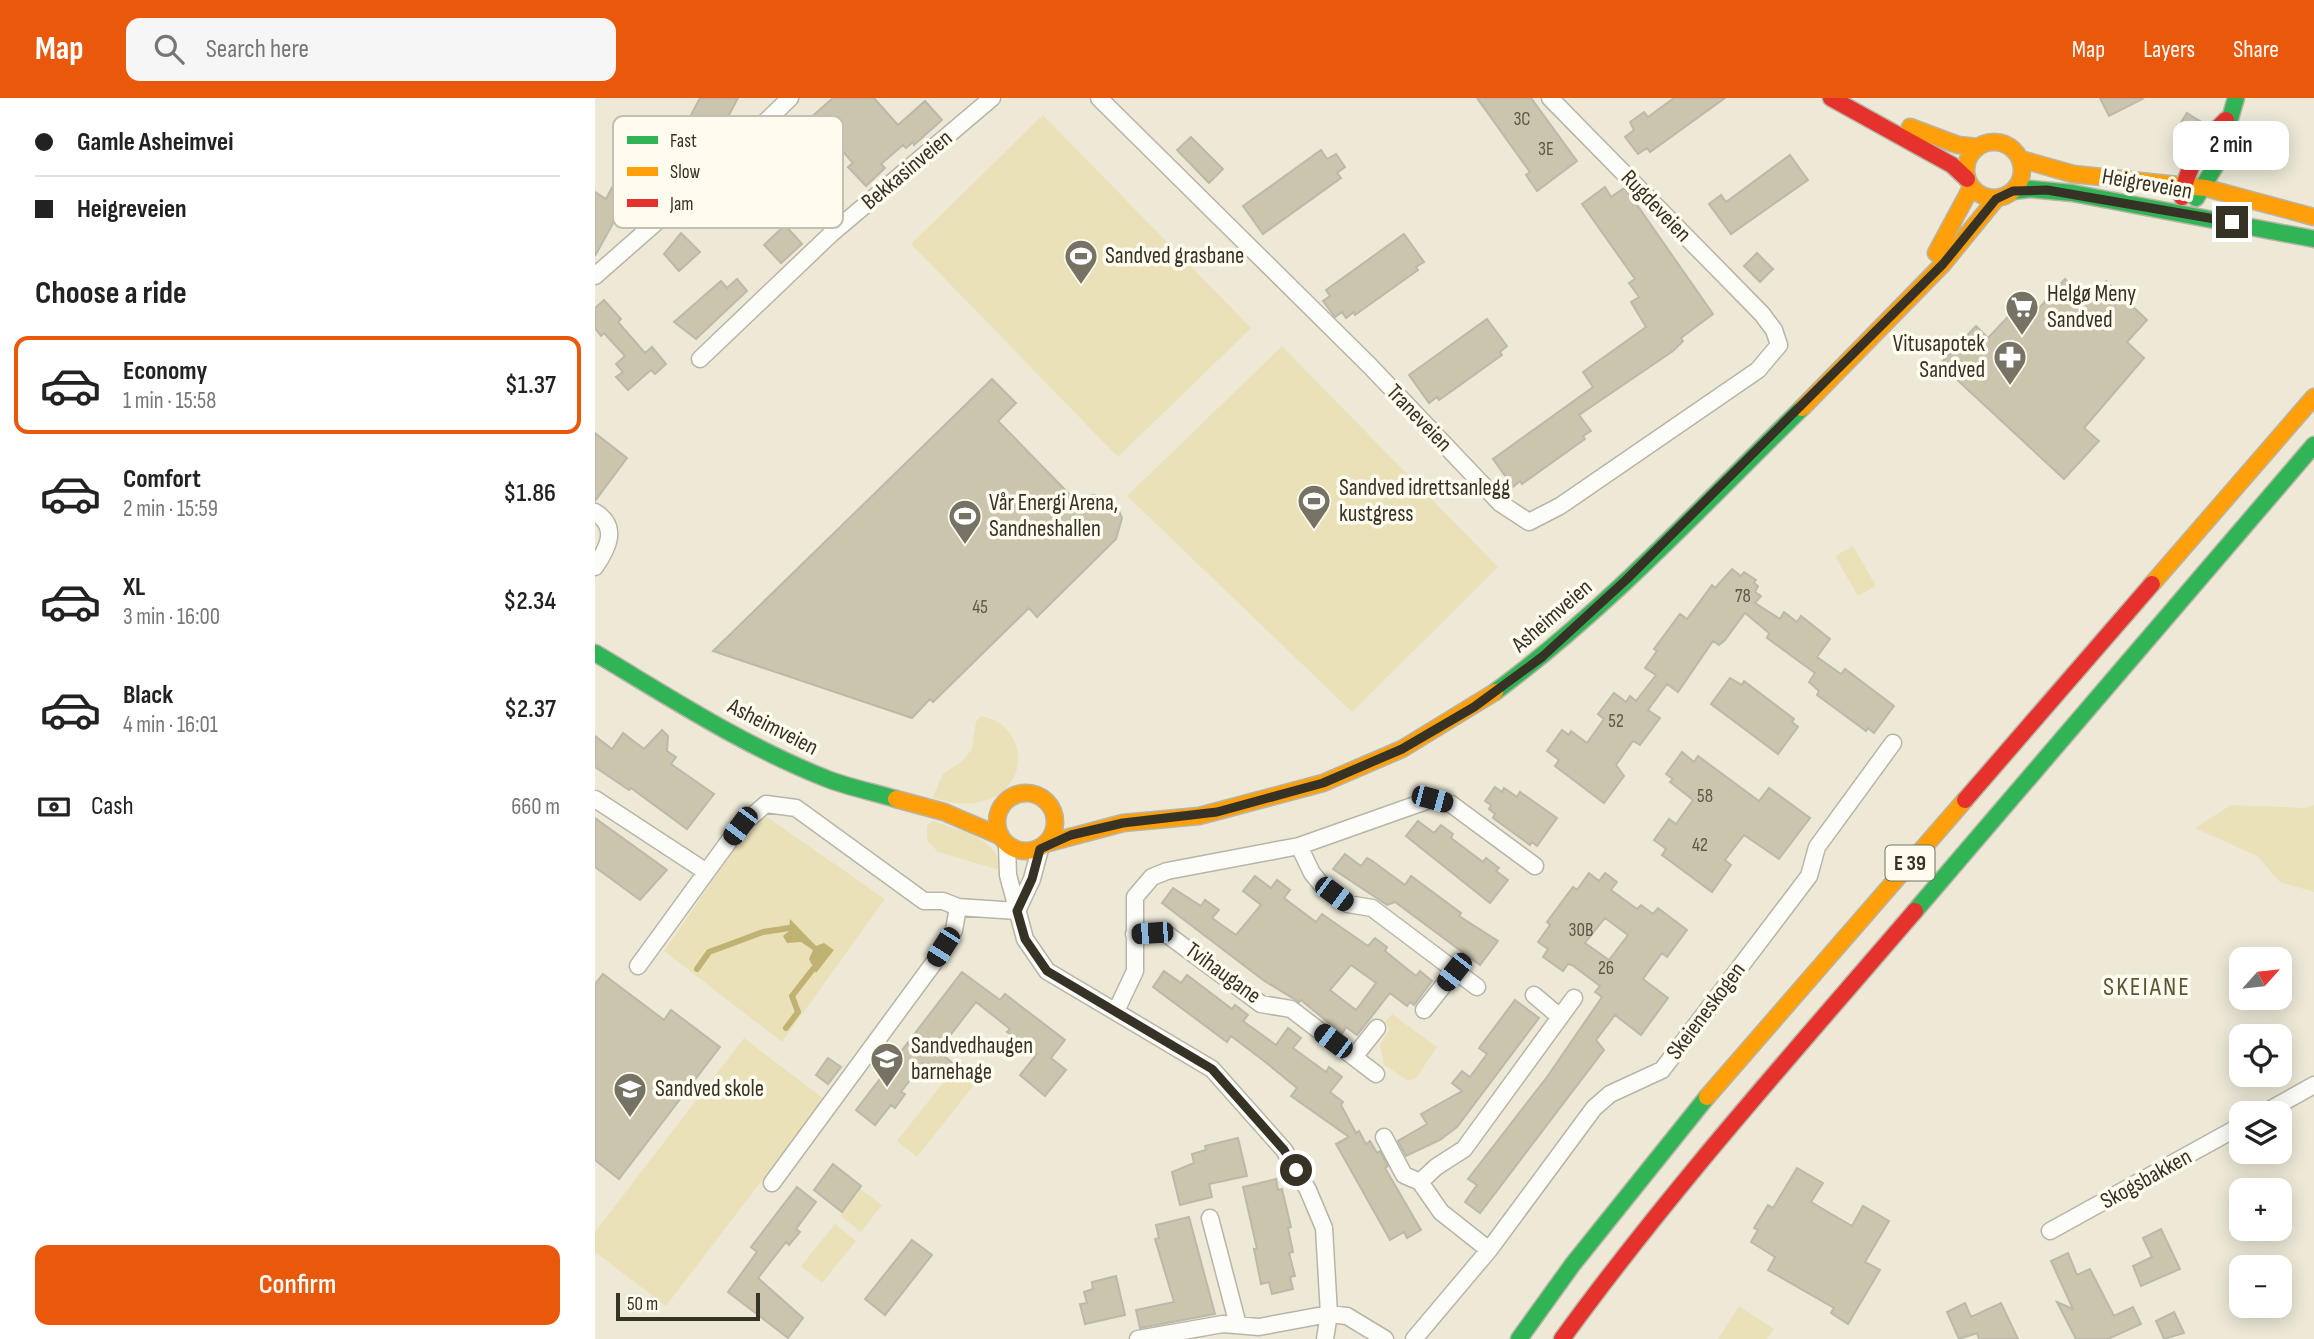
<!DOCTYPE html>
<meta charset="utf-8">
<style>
:root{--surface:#fff;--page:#f6f6f6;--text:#222;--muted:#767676;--line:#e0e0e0;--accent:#ea580c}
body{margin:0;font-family:"Sofia Sans Condensed",sans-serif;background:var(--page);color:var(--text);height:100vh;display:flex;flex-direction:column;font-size:26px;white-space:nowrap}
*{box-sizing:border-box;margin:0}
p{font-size:23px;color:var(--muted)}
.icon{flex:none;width:38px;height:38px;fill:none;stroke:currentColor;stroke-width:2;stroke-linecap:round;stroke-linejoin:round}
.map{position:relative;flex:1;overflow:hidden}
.sheet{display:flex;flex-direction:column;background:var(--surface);width:595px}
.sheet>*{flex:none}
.guide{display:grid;align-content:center;height:154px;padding:0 35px;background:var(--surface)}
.needle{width:46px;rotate:63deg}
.fabs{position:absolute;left:1634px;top:849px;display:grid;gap:14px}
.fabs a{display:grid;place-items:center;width:63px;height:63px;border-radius:14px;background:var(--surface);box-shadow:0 4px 18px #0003;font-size:35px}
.scale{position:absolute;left:21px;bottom:18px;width:144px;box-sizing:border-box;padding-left:7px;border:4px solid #363326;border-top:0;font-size:19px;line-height:24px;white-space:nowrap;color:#363326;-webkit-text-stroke:5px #fffcef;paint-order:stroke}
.end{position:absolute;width:32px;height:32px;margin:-16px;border:9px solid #363326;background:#fff;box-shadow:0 0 0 4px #fff}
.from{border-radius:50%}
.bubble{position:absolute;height:49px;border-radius:14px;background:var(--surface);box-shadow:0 4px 18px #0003;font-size:23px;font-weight:600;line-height:49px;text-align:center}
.car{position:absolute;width:21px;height:42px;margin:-21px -10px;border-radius:9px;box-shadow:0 0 5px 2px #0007;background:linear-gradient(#222 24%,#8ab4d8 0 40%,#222 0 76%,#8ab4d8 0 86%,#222 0)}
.guide b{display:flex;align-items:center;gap:24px;height:66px;font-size:26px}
.guide b+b{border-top:2px solid var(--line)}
.guide i{width:18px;height:18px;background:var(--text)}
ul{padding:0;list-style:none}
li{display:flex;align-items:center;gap:21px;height:98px;margin:0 14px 10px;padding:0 21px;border:4px solid transparent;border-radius:14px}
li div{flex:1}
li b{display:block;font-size:26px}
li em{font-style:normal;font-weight:600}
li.on{border-color:var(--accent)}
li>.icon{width:63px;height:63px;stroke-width:1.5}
h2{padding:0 35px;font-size:32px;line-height:84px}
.pay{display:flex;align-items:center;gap:18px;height:77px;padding:0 35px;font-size:26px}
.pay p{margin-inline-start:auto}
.button{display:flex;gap:14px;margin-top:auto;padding:14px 35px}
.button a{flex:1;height:80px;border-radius:14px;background:var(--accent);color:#fff;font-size:28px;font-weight:600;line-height:80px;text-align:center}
header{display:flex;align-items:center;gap:42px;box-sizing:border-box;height:98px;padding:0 35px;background:var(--accent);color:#fff}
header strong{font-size:33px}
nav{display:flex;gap:38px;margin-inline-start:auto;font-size:24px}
.search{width:490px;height:63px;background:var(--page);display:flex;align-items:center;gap:18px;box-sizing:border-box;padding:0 24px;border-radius:14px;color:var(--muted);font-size:26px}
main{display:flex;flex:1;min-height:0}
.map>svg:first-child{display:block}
</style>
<header>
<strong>Map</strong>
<div class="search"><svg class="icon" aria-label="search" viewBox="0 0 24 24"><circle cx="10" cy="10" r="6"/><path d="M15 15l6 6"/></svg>Search here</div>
<nav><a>Map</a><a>Layers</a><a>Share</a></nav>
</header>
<main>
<section class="sheet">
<div class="guide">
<b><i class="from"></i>Gamle Asheimvei</b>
<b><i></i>Heigreveien</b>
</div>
<h2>Choose a ride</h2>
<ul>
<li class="on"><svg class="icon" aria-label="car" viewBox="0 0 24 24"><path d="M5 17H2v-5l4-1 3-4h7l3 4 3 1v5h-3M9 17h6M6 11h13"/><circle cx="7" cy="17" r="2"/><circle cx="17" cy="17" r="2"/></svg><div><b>Economy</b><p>1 min · 15:58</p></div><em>$1.37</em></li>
<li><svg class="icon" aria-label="car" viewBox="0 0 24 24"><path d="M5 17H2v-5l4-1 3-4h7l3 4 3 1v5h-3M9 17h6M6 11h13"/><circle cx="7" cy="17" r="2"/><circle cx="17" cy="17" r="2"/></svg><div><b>Comfort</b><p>2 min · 15:59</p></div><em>$1.86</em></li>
<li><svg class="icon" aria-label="car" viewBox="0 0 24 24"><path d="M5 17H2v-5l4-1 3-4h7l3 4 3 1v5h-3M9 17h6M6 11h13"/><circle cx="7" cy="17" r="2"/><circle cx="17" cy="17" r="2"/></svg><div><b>XL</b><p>3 min · 16:00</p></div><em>$2.34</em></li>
<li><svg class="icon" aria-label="car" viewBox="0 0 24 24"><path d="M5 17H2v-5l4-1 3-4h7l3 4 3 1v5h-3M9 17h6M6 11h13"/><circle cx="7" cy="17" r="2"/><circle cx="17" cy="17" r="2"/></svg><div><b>Black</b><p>4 min · 16:01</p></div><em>$2.37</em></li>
</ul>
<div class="pay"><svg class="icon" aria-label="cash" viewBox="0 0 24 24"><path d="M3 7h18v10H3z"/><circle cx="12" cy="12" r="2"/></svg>Cash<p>660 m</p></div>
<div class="button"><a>Confirm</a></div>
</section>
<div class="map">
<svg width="1719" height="1241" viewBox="0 0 1719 1241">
<rect width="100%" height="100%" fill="#eee9d7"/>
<path fill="#eae1b9" d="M448,17L656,230L523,359L316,146Z
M687,248L903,469L757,614L532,398Z
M1258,448L1281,488L1263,498L1240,458Z
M386,618C436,627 437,697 380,705C365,707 351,703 337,700L348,676L368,662L377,651L381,624Z
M1636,707L1711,710L1719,707V794L1685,784L1662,758L1600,730Z
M169,717L290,801L187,944L69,853L157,726Z
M338,723C369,735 398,736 408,773L343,754L332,742V728Z
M797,916L842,949L821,980L813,983L789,967L785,947L795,930L789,925Z
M149,940L229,1001L71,1208L0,1154V1134Z
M366,962L386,978L322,1059L302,1043Z
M265,1091L287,1107L266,1134L245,1118Z
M240,1126L261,1143L227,1185L206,1168Z
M1144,1208L1179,1231L1172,1241H1123Z"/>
<path fill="#c0b272" d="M195,821L221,848L229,845L239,852L221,875L214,861L218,852L206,844L192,845L188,838L194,833Z"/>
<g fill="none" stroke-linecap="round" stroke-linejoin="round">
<path stroke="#c0b272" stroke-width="6" d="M102,871L114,854L168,834L194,830
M191,930L203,914L197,898L218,871"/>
</g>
<path fill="#cbc5ad" stroke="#bcb8aa" stroke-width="2" fill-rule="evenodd" d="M105,0H143L118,47L112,44L106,56L82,43Z
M238,0H279L303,27L330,3L347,22L319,47L318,44L311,50L308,47L286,66L290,70L271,88L253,69L258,65L236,40L223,52L215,42L201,55L190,42Z
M882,0H936L982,63L942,93L931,77L935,74Z
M1079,0H1130L1055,54L1052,50L1043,56L1030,39L1039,32L1035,24L1049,14L1053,19Z
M1505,0H1549L1514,18Z
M1592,15L1608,25L1595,41L1581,33Z
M51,27L86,57L64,98L51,91L33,124L22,118L0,158V94L11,101L21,82L28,86L32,79L36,81L52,51L40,40Z
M596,39L628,71L614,85L582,52Z
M726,52L732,61L741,56L750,69L742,75L746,80L668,136L648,108Z
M1195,57L1213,82L1136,136L1114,106L1126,97L1131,104Z
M1010,89L1016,99L1029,90L1033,94L1118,216L1086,240L1088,243L1078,253L984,317L996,333L988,338L990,341L927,386L925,383L918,389L898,361L998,289L988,274L1051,229L1036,204L1044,199L1034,185L1040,181L987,106Z
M190,127L207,146L186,165L169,147Z
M86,135L105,154L84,173L69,156Z
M809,136L829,164L821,169L823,172L760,217L759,214L751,220L747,214L740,219L728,203L735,198L731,192Z
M1162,155L1178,171L1165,184L1149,168Z
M142,181L152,193L101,241L79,224L126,183L132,190Z
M1470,181L1480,191H1504L1511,183L1552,222L1532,244L1549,260L1489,330L1504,343L1469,381L1345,266L1381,228L1393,240L1425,206L1437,218Z
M9,202L26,221L23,224L50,255L57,249L71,266L60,276L56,272L33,292L21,279L28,274L21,266L30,258L9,235L6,238L0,230V210Z
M892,221L912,248L905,254L907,257L844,302L842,299L834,305L814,277Z
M397,281L421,305L403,323L481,403L496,397L508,398L522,408L527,420L521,441L442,519L434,510L338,604L335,601L317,620L118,553Z
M0,335L32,360L0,403Z
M1137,471L1146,478L1149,474L1161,482L1159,485L1163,488L1160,494L1166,498L1160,505L1185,521L1189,514L1202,524L1206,518L1235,541L1222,559L1246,576L1250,571L1299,608L1279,635L1273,630L1271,633L1222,597L1224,593L1214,584L1220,575L1172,540L1174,535L1150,515L1130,542L1124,547L1118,543L1083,594L1072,586L1053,612L1065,620L1045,647L1038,643L1021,667L1029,678L1009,705L960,668L964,662L952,653L967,632L974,637L976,633L992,645L1009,621L1003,616L1019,595L1031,604L1035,598L1041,603L1061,577L1050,570L1062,553L1059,551L1085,516L1092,521L1117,487L1120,490Z
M1135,580L1147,587L1149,583L1199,621L1197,624L1203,629L1183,656L1116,606Z
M67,632L73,638L72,653L81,659L76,666L119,696L92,731L36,690L34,692L0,669V638L17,651L28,635L49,651Z
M1087,654L1099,664L1103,658L1164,703L1174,690L1215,720L1184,761L1149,737L1130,762L1136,767L1117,794L1067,757L1071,751L1059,742L1074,721L1081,726L1098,702L1075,684L1078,681L1071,676Z
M900,689L907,694L909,690L922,699L925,694L962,720L942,748L937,744L935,747L898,720L900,716L894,711L896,707L890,703Z
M0,720L72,772L45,802L0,769Z
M823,723L839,735L846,727L858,736L856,740L888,764L891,760L904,770L901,773L913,782L895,805L811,738Z
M750,756L766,768L772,760L776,762L810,787L816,778L866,815L864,818L903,843L885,867L800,804L792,807L738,771Z
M994,775L1004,783L1010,775L1022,784L1016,792L1042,811L1046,807L1058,816L1063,810L1092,832L1072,859L1067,855L1048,881L1073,900L1046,937L1020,917L1001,942L1009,952L885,1115L870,1104L882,1087L873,1081L952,979L1007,899L1000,894L1005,888L977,867L973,866L968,873L948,859L953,851L943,844L955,827L952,824L978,789L982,792ZM1010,820L1033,837L1014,862L990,845Z
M660,778L676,790L682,782L695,792L689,800L721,824L727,816L773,848L780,840L792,849L790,853L821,878L825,873L837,883L819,907L815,904L812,908L795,895L762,937L751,929L747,936L706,902L704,904L668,882L567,805L578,790L606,808L610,802L624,812L617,820L641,837L666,807L648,793ZM756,867L781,885L761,912L735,892Z
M569,873L586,885L592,877L637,911L640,907L653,917L648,923L681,947L693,930L706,940L698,950L731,974L734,969L747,979L735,994L748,1004L746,1007L761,1035L764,1033L771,1046L775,1043L782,1055L785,1053L793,1068L790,1070L826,1132L812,1140L809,1134L795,1142L741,1046L754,1039L696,998L702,990L669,963L636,938L632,944L558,889Z
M367,874L405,902L410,896L470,942L456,960L471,972L450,998L425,977L442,956L412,934L415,931L381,904L343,953L360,967L349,981L328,965L306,994L310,996L300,1010L296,1007L280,1027L261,1012Z
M8,876L69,922L76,912L125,949L24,1081L0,1062V886Z
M920,902L944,920L862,1029L845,1042L811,1058L803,1043L832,1026L826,1016L867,993L857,985L867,973L875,979L892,956L884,950Z
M233,960L246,969L233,986L221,977Z
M643,1040L652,1078L614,1086L617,1099L585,1107L577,1074L599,1065L597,1056L611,1052L610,1048Z
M238,1066L266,1088L247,1114L219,1092Z
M1202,1070L1228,1085L1216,1104L1257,1128L1268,1108L1294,1123L1270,1164L1285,1172L1253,1226L1236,1215L1239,1210L1173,1172L1180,1159L1156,1144L1163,1132L1159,1130L1173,1107L1178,1110Z
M681,1081L683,1092L687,1091L696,1129L693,1130L698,1154L694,1155L700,1178L695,1179L698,1191L677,1196L674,1184L666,1186L659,1151H662L648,1089Z
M202,1089L221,1104L201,1131L205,1134L194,1147L191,1144L163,1180L208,1220L193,1240L133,1194L162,1154L156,1149Z
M594,1119L620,1216L545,1230L541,1212L579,1204L560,1141L564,1140L561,1127Z
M1566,1131L1585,1171L1546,1188L1538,1168L1557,1159L1548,1140Z
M317,1142L337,1157L290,1217L270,1201Z
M1473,1155L1482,1177L1495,1171L1519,1218L1538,1209L1546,1226L1513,1241H1481L1462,1204L1478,1211L1456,1163Z
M521,1178L530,1217L490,1226L485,1206L492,1205L489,1194L498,1191L497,1184Z
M1370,1205L1376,1219L1406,1205L1423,1241H1384L1382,1235L1364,1241L1352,1214Z
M1579,1214L1589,1235L1569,1241L1561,1223Z"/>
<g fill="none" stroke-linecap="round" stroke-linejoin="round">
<defs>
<path id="street" d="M504,0L775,268L905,405L934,424L965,408L1163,272L1184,247L1179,232L1167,216L955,0
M0,178L124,69L195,0
M105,261L236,136L397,0
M0,414C24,429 13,450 0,469
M0,701L110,773
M412,747L413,777L430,841L452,873L617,971L689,1052L713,1092L729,1130L734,1216L730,1241
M704,748L717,775L726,786L753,806L777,810L882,889
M422,813L437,781L445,751
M539,836L569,834L666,906L696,911L781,976
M43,868L145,728L171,706L201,710L329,803H348L363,809L422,813
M939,897L965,919
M829,912L859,874
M521,913L540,873V799L557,779L572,773L704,748L837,701L856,706L940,768
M759,959L782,930
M1669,1015L1719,987
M789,1039L809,1077L825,1084
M177,1085L338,866L359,832L363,809
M615,1120L643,1227
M1455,1133L1647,1027
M894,1152L846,1114L825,1084L841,1069L869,1051L979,900
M543,1241L628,1226L664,1229L734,1216L752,1218L790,1241
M819,1241L894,1152L999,1010L1015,996L1067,972L1214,778L1222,749L1298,645"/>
<path id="fast" d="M1418,93L1436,91L1477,95L1719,141
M1601,100L1622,65L1641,0
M0,555C74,599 149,648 230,680C252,689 278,694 301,701
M900,594C1012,511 1108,407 1207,310
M1320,813L1719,347
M924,1241L978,1166L1112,999"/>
<path id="slow" d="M1315,29L1363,47L1382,49
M1371 72a28 28 0 1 1 56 0a28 28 0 1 1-56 0Z
M1425,61L1478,76L1611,90L1719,119
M1341,155L1376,90
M1207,310L1348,166L1401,101
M1557,486L1719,299
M402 724a29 29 0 1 1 58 0a29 29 0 1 1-58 0Z
M301,701L349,714L405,738
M453,745L528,725L604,718L728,685L807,651L900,594
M1112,999L1370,702"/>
<path id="jam" d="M1236,0L1357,67L1372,81
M1587,99C1592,68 1608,43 1631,22
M1370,702L1557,486
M967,1241C1076,1091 1200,953 1320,813"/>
</defs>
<use href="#street" stroke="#b8b4a6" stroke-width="19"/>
<use href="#fast" stroke="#b8b4a6" stroke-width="19"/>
<use href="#slow" stroke="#b8b4a6" stroke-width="19"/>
<use href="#jam" stroke="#b8b4a6" stroke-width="19"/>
<use href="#street" stroke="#fcfcf9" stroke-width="16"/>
<use href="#fast" stroke="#30b455" stroke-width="16"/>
<use href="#slow" stroke="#ff9f0a" stroke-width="16"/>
<use href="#jam" stroke="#e5322d" stroke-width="16"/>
</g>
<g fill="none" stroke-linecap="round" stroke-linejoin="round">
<path stroke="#363326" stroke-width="9" d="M701,1072L689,1052L617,971L452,873L430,841L422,813L437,781L445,751L476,737L528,725L622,714L728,685L807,651L879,609L947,559L1032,481L1348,166L1401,101L1418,93L1452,92L1637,124"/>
</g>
<defs>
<symbol id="stadium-pin" viewBox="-11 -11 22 30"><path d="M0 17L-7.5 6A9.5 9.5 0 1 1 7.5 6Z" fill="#767364" stroke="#fffcef"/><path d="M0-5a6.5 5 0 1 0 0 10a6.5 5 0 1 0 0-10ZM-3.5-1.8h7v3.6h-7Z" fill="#fff"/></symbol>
<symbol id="supermarket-pin" viewBox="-11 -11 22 30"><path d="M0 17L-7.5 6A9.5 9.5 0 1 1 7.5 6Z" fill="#767364" stroke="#fffcef"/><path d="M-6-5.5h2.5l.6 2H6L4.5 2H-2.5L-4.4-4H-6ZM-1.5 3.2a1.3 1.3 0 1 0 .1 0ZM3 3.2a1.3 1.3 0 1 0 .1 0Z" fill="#fff"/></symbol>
<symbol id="pharmacy-pin" viewBox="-11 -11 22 30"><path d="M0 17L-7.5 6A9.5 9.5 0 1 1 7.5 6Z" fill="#767364" stroke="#fffcef"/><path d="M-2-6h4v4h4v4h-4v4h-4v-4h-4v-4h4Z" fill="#fff"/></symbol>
<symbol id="school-pin" viewBox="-11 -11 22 30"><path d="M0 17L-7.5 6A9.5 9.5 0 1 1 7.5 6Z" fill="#767364" stroke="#fffcef"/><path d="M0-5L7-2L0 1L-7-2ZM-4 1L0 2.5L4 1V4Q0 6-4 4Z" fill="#fff"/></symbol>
</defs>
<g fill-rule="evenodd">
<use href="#stadium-pin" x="467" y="139" width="38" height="52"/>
<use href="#supermarket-pin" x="1408" y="190" width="38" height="52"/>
<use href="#pharmacy-pin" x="1396" y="240" width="38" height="52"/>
<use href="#stadium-pin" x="700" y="384" width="38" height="52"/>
<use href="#stadium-pin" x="351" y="399" width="38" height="52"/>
<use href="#school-pin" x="273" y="942" width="38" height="52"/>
<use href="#school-pin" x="16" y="972" width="38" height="52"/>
</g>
<g text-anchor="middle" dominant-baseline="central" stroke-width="7" stroke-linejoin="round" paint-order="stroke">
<g font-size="19" fill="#5b5848">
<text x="927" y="21">3C</text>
<text x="951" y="51">3E</text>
<text x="1148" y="498">78</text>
<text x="385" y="509">45</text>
<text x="1021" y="623">52</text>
<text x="1110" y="698">58</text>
<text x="1105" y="747">42</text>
<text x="986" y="832">30B</text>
<text x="1011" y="870">26</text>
</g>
<rect fill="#fffcef" stroke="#726f62" stroke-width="2" x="1290.5" y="747.5" width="49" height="35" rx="5"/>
<g font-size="21" font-weight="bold" fill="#363326">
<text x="1315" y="765">E 39</text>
</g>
<g font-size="23" fill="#363326" stroke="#fffcef">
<text transform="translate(312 72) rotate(-40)">Bekkasinveien</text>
<text transform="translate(1552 86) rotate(10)">Heigreveien</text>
<text transform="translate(1061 108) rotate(46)">Rugdeveien</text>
<text transform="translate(824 320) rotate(46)">Traneveien</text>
<text transform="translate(957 518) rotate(-41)">Asheimveien</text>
<text transform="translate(178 629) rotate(27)">Asheimveien</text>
<text transform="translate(628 875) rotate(36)">Tvihaugane</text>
<text transform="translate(1111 913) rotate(-53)">Skeieneskogen</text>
<text transform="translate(1551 1081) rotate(-29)">Skogsbakken</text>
</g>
<g font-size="23" fill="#363326" stroke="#fffcef" text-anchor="start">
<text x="510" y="158">Sandved grasbane</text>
<text x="1452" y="196">Helgø Meny<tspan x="1452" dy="26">Sandved</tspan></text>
<text x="1390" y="246" text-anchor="end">Vitusapotek<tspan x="1390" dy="26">Sandved</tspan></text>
<text x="744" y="390">Sandved idrettsanlegg<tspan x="744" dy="26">kustgress</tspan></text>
<text x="394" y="405">Vår Energi Arena,<tspan x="394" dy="26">Sandneshallen</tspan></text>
<text x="316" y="948">Sandvedhaugen<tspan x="316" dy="26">barnehage</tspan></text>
<text x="60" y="991">Sandved skole</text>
</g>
<g font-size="26" letter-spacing="2" fill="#5b5538" stroke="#fffcef">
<text x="1552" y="889">SKEIANE</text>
</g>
</g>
<rect x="18" y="18" width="230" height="112" rx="10" fill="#fffcef" stroke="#c3c0b3" stroke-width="2"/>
<rect x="32" y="38" width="31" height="8" fill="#30b455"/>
<rect x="32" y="69" width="31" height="9" fill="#ff9f0a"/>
<rect x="32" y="101" width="31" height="8" fill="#e5322d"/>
<g font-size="19" fill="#363326">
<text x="75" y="49">Fast</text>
<text x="75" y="80">Slow</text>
<text x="75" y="112">Jam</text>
</g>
</svg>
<div class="fabs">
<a><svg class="needle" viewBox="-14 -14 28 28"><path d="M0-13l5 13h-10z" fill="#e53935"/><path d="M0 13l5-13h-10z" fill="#767676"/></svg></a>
<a><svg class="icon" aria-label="locate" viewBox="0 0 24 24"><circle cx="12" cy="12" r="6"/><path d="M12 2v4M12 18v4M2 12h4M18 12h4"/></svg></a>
<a><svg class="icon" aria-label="layers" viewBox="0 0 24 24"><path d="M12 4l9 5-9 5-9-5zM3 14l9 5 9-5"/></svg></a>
<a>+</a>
<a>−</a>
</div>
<div class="scale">50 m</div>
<i class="end from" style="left:701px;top:1072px"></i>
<i class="end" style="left:1637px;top:124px"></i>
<div class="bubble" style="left:1578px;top:23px;width:116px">2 min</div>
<i class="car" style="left:837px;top:701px;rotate:105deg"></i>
<i class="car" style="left:145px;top:728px;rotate:217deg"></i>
<i class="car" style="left:739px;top:796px;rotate:127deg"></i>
<i class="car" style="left:557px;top:835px;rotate:266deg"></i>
<i class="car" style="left:348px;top:849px;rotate:212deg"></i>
<i class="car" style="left:859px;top:874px;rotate:218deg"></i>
<i class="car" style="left:738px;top:943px;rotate:307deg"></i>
</div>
</main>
